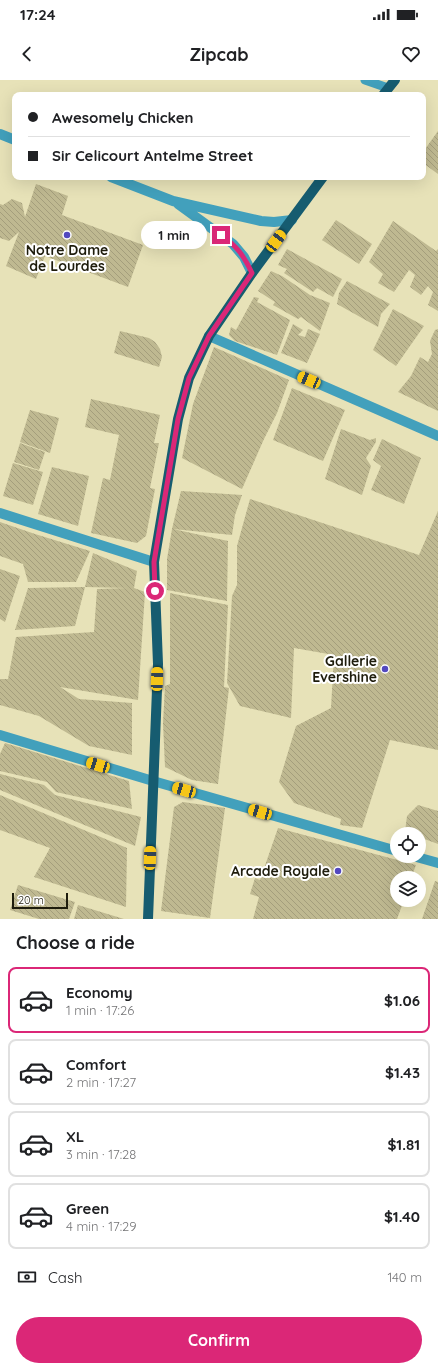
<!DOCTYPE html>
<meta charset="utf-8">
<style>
:root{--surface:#fff;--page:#f2f2f2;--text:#202124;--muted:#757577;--line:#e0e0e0;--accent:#db2777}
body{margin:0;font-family:Quicksand,sans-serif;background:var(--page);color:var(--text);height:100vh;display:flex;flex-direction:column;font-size:15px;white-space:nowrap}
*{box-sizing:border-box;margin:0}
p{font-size:13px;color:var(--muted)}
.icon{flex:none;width:22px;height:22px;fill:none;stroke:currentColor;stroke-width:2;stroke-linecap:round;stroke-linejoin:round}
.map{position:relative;height:839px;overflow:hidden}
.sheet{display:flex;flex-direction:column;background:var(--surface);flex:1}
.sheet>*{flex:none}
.guide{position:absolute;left:12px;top:12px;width:414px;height:88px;border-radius:8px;box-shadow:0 4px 16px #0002;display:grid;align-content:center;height:88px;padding:0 16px;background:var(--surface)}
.controls{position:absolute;left:390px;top:747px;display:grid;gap:8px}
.controls a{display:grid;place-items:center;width:36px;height:36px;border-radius:50%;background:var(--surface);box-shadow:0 4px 16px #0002;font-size:20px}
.scale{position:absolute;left:12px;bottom:10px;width:56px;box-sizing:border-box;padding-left:4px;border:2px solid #1e1c0c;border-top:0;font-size:11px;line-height:14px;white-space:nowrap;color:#1e1c0c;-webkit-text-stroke:3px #fff;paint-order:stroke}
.end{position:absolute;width:18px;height:18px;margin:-9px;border:5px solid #db2777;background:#fff;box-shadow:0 0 0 2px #fff}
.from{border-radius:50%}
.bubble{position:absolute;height:28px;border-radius:14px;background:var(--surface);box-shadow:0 4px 16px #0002;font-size:13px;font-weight:700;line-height:28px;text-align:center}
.car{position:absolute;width:12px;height:24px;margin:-12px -6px;border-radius:5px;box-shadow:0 0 3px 1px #0007;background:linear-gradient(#f5c518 24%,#345 0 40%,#f5c518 0 76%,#345 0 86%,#f5c518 0)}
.guide b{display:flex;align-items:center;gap:14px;height:38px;font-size:15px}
.guide b+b{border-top:1px solid var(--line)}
.guide i{width:10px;height:10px;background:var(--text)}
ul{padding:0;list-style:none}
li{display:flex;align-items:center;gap:12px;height:66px;margin:0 8px 6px;padding:0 8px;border:2px solid var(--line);border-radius:8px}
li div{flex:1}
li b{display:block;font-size:15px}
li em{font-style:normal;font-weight:700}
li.current{border-color:var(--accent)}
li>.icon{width:36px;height:36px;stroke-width:1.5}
h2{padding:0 16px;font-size:18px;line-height:48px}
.pay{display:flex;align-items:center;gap:10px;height:44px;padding:0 16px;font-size:15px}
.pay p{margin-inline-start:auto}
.primary-button{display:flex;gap:8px;margin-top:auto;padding:8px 16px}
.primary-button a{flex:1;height:46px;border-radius:24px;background:var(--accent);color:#fff;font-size:16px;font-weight:700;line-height:46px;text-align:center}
.status{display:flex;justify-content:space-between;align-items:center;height:28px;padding:0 20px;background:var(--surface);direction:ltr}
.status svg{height:11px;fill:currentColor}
header{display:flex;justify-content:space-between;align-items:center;height:52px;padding:0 16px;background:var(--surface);font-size:18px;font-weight:700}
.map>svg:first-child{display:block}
</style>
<div class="status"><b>17:24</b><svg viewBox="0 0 49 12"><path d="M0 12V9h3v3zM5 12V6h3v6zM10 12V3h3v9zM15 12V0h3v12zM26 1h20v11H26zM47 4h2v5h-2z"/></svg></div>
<header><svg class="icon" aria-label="back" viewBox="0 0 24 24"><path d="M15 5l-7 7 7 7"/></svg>Zipcab<svg class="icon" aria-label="heart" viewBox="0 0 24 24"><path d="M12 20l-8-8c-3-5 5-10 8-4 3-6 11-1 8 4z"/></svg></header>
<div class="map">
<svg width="438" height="839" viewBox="0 0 438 839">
<defs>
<pattern id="building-back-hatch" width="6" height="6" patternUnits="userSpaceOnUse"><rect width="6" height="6" fill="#bfb991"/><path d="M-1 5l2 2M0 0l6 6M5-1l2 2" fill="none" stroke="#a49e7c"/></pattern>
</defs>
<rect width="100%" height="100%" fill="#e7e2b8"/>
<path fill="url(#building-back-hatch)" d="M438,51V94L423,83V72Z
M36,104L68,116L62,135L143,165L128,207L45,176L36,199L6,186L19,152L9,161L0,158V124L3,125L12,119L22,123L25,137Z
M336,140L372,164L359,184L322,160Z
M393,141L436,171L438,169V231L428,225L433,212L428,206L421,215L410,207L415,195L409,190L394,212L378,203L383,194L369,182Z
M287,169L342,199L333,217L317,208L313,212L284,193L287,189L278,185Z
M271,191L282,196L310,215L330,223L320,251L301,237L298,239L273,225L275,222L258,211Z
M347,201L390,224L381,234L378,247L337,224L339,213Z
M254,217L259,218L257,222L290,240L277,275L235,261L229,255L231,247L236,250Z
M393,229L424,246L396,286L373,270Z
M293,244L303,250L298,255L305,257L308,249L320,254L307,283L281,273Z
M438,249V331L398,312L411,296L420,277L428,282L432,274L430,261L435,250Z
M120,251L149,258L155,262L160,269L162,277L159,287L114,273Z
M214,267L289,300L277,333L264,359L242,409L182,378L193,324Z
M292,308L345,330L323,381L273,360Z
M91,319L160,335L154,363H159L150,408L155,409L146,456L137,463L91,453L103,398L110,400L119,355L85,347Z
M30,330L59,338L50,373L20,362Z
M341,349L370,360L376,358V362L366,378L371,386L362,415L325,399Z
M382,359L421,378L404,424L371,410L381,386L373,380Z
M20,363L45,372L39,390L14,382Z
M13,383L43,392L33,425L3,416Z
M52,387L89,396L78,446L38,434Z
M181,411L242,415L235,435L232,455L173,449L228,461L227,521L167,510V479L172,449Z
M250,419L419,475L438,431V670L390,660L362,748L340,745L341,739L294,723L279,702L296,646L331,628L334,575L294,568L291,638L240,626L227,603L232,516L237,505V466Z
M0,442L35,454L90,471L76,502H28L23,484L0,476Z
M93,473L137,491L134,508L145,512L138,620L60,607L79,619L132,623V675L89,666L39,636L0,625V599H8L16,557L94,552L97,509L127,508L85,507Z
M0,489L20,496L5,542L0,539Z
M85,507L75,546L15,550L28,508Z
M170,513L228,525L224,607L229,608L218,704L192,700L165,687L163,643L165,606L170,604Z
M5,663L129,701L132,729L56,712L47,702L0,691V674Z
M0,694L44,705L55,715L141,737L135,766L0,710Z
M0,715L127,768L126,827L34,797L50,768L0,750Z
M183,722L225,728L210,838L161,831L174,727Z
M418,725L438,731V764L419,757V754H410L405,752L407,736Z
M278,748L416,785L411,798H397V820H404L397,839H253L259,817L250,814L255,798L260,800Z
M435,801L438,802V839H422Z
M18,805L75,822L69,839H39L10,830Z
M78,825L124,839H74Z"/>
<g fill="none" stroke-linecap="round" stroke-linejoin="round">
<path stroke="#42a0bc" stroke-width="9" d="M365,0L388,8"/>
<path stroke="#42a0bc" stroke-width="10" d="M0,54L15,60
M111,97L173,121L261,141L274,142L292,140
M178,124L233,164L244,177L252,193
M209,256L438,356
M0,433L154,482
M0,655L153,701L397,771
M413,776L438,783"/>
<path stroke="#165c70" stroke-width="10" d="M383,15L395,0
M148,839L158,584L154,482L178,339L189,298L209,256L252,193L323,97"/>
</g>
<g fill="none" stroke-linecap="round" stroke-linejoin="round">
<path stroke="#db2777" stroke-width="5" d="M155,511L154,482L178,339L189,298L209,256L252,193C244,176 237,166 221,155"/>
</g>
<g fill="#5248bf" stroke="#fff" stroke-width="1.5">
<circle cx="67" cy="155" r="4"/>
<circle cx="385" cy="589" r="4"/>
<circle cx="338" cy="791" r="4"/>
</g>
<g text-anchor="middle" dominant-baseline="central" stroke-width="4" stroke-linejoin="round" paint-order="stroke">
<g font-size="14" font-weight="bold" fill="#1e1c0c" stroke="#fff" text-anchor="end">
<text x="67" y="170" text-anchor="middle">Notre Dame<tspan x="67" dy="16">de Lourdes</tspan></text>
<text x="377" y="581">Gallerie<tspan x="377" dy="16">Evershine</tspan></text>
<text x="330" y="791">Arcade Royale</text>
</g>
</g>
</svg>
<div class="controls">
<a><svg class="icon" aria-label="locate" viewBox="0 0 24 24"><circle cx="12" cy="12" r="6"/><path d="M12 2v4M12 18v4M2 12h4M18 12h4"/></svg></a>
<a><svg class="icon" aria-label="layers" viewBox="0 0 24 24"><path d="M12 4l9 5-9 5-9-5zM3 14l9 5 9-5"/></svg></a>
</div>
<div class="scale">20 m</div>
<i class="end from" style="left:155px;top:511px"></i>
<i class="end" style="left:221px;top:155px"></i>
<div class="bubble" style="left:141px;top:141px;width:66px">1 min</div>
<i class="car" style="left:276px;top:161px;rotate:37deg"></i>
<i class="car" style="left:309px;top:300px;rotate:293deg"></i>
<i class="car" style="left:157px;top:599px;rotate:2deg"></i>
<i class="car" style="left:98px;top:685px;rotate:287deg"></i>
<i class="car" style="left:184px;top:710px;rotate:286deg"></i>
<i class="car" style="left:260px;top:732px;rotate:286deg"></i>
<i class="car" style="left:150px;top:778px;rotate:2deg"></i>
<div class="guide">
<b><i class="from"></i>Awesomely Chicken</b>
<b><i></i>Sir Celicourt Antelme Street</b>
</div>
</div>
<section class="sheet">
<h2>Choose a ride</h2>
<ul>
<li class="current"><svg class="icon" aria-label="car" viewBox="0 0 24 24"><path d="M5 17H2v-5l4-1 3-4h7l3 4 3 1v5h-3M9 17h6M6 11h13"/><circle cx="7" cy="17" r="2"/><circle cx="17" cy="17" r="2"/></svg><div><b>Economy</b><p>1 min · 17:26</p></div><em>$1.06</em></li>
<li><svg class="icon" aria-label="car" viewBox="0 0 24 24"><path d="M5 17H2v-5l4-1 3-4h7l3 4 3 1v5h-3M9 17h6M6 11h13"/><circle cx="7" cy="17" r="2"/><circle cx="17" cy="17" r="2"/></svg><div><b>Comfort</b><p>2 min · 17:27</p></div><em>$1.43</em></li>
<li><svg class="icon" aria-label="car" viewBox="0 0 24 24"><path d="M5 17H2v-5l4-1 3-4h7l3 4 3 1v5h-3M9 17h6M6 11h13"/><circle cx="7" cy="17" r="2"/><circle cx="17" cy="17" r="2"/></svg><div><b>XL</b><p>3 min · 17:28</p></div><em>$1.81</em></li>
<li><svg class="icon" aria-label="car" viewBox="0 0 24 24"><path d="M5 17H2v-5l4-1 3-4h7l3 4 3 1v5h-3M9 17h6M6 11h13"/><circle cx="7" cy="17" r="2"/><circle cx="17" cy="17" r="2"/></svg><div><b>Green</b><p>4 min · 17:29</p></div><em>$1.40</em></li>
</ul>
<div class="pay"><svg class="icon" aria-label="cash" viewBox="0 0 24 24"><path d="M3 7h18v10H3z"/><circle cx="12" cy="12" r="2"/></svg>Cash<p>140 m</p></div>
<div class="primary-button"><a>Confirm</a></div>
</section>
